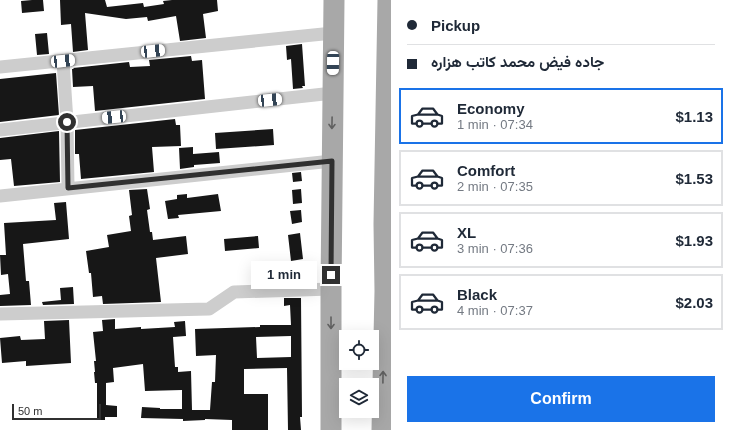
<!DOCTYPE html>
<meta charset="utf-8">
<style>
:root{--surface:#fff;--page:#f6f6f7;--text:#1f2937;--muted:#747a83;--line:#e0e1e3;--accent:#1a73e8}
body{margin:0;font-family:Helvetica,Vazirmatn,sans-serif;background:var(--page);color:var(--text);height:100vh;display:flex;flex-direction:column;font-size:15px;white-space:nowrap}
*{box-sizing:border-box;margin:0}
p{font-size:13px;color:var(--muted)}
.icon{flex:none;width:22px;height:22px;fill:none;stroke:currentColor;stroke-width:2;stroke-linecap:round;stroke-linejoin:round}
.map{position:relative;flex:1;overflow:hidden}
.panel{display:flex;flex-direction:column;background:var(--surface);width:340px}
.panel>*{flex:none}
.top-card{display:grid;align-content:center;height:88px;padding:0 16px;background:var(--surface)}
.buttons{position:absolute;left:339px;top:330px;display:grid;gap:8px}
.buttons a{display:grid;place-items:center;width:40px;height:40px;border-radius:0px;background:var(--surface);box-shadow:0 4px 16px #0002;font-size:20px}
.scale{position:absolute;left:12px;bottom:10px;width:89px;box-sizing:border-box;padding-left:4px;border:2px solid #303030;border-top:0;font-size:11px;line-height:14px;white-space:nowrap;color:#303030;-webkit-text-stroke:3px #fff;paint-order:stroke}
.end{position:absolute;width:18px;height:18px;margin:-9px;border:5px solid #303030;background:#fff;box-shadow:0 0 0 2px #fff}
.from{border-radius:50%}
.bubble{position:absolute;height:28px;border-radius:0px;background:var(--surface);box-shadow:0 4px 16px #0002;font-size:13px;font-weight:600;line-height:28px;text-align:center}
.car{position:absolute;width:12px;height:24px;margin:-12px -6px;border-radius:5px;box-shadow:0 0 3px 1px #0007;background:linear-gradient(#fff 24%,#345 0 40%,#fff 0 76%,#345 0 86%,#fff 0)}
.top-card b{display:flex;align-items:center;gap:14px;height:38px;font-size:15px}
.top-card b+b{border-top:1px solid var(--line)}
.top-card i{width:10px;height:10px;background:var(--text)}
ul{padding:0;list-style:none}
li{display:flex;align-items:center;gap:12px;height:56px;margin:0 8px 6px;padding:0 8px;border:2px solid var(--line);border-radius:0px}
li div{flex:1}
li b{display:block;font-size:15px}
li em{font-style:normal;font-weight:600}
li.current{border-color:var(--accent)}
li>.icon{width:36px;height:36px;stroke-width:1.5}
.button{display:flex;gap:8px;margin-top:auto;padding:8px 16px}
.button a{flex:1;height:46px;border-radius:0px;background:var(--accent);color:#fff;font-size:16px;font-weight:600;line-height:46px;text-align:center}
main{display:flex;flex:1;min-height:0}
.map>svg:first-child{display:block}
</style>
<main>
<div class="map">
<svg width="391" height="430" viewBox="0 0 391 430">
<rect width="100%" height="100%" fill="#fff"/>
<path fill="#171717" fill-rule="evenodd" d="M32,0H43L44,11L22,13L21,1Z
M60,0H105L107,7L143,3L144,7L164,4L163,1L172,0H217L218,11L203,14L206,38L180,41L176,16L148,21L147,17L126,19L85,13L88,50L73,52L71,24L61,25Z
M47,33L49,54L37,55L35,34Z
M302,44L305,86H302L303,88L293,89L291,59L287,60L286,46Z
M191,56L192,61L202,60L205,99L95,111L93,86L73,87L72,69H74L73,68L129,62L130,67L150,66L149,60Z
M56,73L59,115L0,122V79Z
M175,119L176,125H180L181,146L152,147L154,172L81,179L79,154H75V130Z
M273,129L274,145L216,149L215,133Z
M59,131L60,182L14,186L11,159L0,160V138Z
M193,147V154L219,152L220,163L194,165V167L180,169L179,148Z
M301,172L302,181L293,182L292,173Z
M147,189L150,209L147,210L150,232H152L153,240L186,236L188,254L156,258L161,302L103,304L102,296L93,297L91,273H89L86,251L109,247L107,235L131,231L129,216L132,215L129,190Z
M301,189L302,203L293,204L292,190Z
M187,194V198L218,194L221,211L178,215L179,218L168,219L165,201L177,199V195Z
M66,202L69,239L23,244L26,281H29L31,305L0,306V295L10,294L8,274L1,275L0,255H6L4,223L56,220L54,203Z
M301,210L302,222L292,224L290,211Z
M300,233L303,259L291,261L288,235Z
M258,236L259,248L225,251L224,239Z
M300,267L301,282H284V280H286L285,268Z
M73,287L74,304L43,305L42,302L61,300L60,288Z
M284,298H301L302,417H300L301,430H288L287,368L244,369V394H268V430H232V420L205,419V420L183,421V419L141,418L142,407L160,408V409H182V390L145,391L143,364L113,368L114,382L106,383V405L117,406V417H105V420H97V383H95L94,372H95L94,361H96L93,332L103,331L102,320L115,319V329L141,327V329L175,327L174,322L185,321L186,336L173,337L175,367H178V372L191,371L192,410H210L212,382H215L216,355L196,356L195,329L260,327V325H291L290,305L284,306ZM291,336V357L257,358L256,337Z
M69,320L71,363L26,366V361L2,363L0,338L20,336L21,340L45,339L44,321Z"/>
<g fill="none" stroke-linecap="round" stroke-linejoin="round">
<path stroke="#cdcdcd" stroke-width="13" d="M63,61L67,122L68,188
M0,67L333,33
M0,130L333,93
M0,196L332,161
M0,314L209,309L234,292L331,289"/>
<path stroke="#a8a8a8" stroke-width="21" d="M331,430V289L334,0
M382,430L385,291L384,224L388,0"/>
</g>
<defs><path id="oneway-shaft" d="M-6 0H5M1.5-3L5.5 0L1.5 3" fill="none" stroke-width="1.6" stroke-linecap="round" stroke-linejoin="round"/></defs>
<g stroke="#606060">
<use href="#oneway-shaft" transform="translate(332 123) rotate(91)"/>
<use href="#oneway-shaft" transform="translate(331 323) rotate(90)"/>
<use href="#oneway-shaft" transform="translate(383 377) rotate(-89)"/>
</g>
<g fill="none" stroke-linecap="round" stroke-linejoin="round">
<path stroke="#303030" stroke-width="5" d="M67,122L68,188L332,161L331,275"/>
</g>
</svg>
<div class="buttons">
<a><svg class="icon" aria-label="locate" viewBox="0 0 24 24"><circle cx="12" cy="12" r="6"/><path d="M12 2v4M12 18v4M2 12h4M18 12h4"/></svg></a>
<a><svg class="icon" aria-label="layers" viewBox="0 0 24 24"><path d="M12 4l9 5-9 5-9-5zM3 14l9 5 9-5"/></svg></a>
</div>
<div class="scale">50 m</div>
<i class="end from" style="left:67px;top:122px"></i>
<i class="end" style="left:331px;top:275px"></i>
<div class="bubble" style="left:251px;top:261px;width:66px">1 min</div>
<i class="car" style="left:153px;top:51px;rotate:84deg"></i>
<i class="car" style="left:63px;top:61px;rotate:84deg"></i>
<i class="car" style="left:333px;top:63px;rotate:181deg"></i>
<i class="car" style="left:270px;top:100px;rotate:84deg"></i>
<i class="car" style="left:114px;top:117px;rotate:264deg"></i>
</div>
<section class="panel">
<div class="top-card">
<b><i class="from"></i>Pickup</b>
<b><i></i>جاده فیض محمد کاتب هزاره</b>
</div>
<ul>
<li class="current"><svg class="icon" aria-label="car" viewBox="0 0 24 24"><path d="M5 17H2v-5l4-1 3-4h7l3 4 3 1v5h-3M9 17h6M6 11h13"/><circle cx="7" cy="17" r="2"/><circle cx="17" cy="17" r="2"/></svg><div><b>Economy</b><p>1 min · 07:34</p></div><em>$1.13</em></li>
<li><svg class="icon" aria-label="car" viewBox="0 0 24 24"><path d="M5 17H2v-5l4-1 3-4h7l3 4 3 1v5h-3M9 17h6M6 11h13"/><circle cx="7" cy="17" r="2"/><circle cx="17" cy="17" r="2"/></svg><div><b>Comfort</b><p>2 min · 07:35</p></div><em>$1.53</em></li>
<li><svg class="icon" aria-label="car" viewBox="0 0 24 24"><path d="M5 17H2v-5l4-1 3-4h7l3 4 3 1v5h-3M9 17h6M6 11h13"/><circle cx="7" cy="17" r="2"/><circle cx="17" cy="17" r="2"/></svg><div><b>XL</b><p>3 min · 07:36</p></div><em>$1.93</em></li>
<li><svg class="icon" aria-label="car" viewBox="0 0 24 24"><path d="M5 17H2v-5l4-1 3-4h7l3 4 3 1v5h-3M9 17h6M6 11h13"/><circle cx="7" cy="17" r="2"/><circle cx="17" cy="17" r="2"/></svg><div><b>Black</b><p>4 min · 07:37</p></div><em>$2.03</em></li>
</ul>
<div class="button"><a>Confirm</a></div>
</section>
</main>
